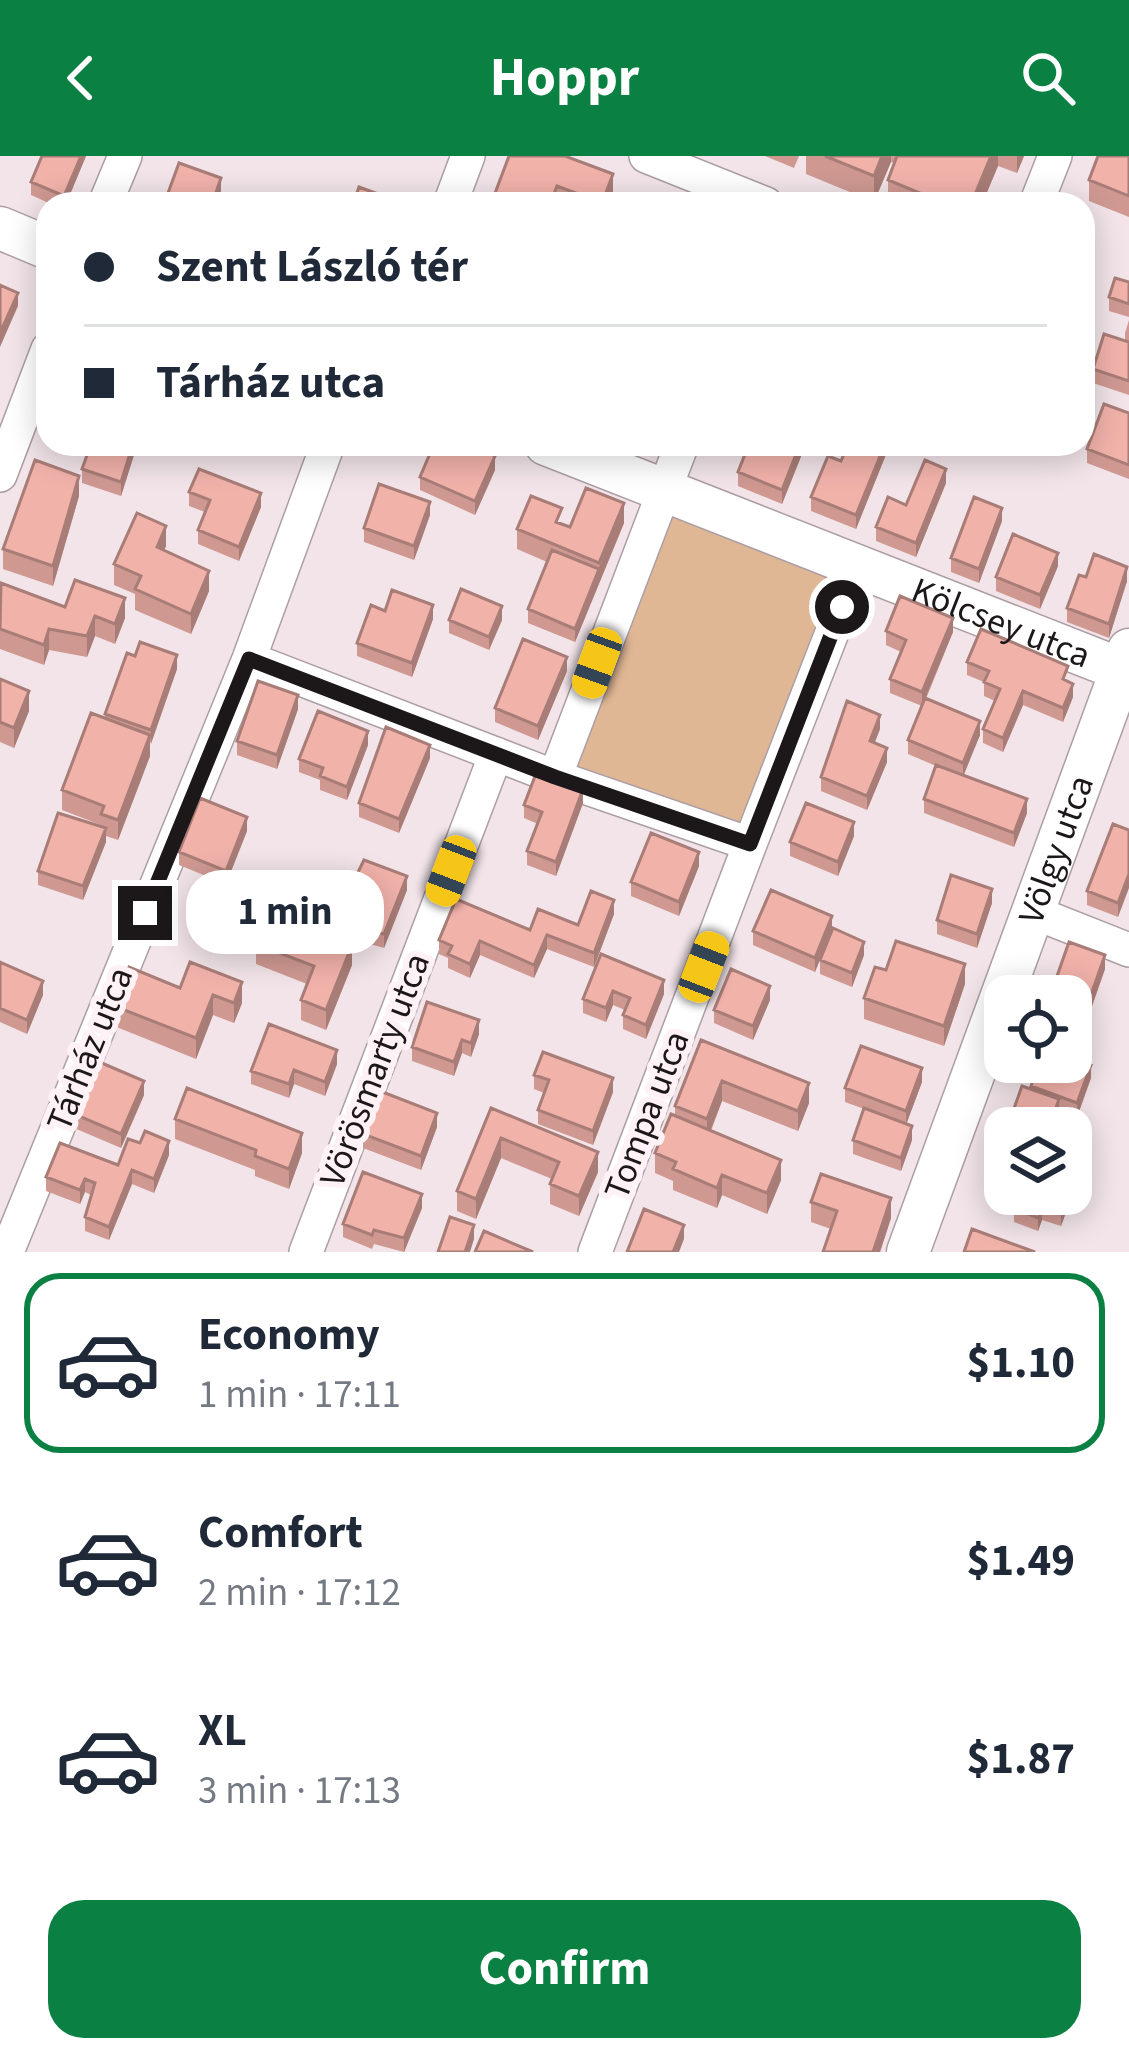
<!DOCTYPE html>
<meta charset="utf-8">
<style>
:root{--surface:#fff;--page:#f2f2f3;--text:#1f2937;--muted:#747a83;--line:#e0e1e3;--accent:#0b8043}
body{margin:0;font-family:"Source Sans 3",sans-serif;background:var(--page);color:var(--text);height:100vh;display:flex;flex-direction:column;font-size:45px;white-space:nowrap}
*{box-sizing:border-box;margin:0}
p{font-size:39px;color:var(--muted)}
.icon{flex:none;width:66px;height:66px;fill:none;stroke:currentColor;stroke-width:2;stroke-linecap:round;stroke-linejoin:round}
.map{position:relative;height:1096px;overflow:hidden}
.panel{display:flex;flex-direction:column;background:var(--surface);flex:1}
.panel>*{flex:none}
.hud{position:absolute;left:36px;top:36px;width:1059px;height:264px;border-radius:36px;box-shadow:0 6px 30px #0003;display:grid;align-content:center;height:264px;padding:0 48px;background:var(--surface)}
.buttons{position:absolute;left:984px;top:819px;display:grid;gap:24px}
.buttons a{display:grid;place-items:center;width:108px;height:108px;border-radius:24px;background:var(--surface);box-shadow:0 6px 30px #0003;font-size:60px}
.end{position:absolute;width:54px;height:54px;margin:-27px;border:15px solid #1c1719;background:#fff;box-shadow:0 0 0 6px #fff}
.from{border-radius:50%}
.bubble{position:absolute;height:84px;border-radius:36px;background:var(--surface);box-shadow:0 6px 30px #0003;font-size:39px;font-weight:700;line-height:84px;text-align:center}
.car{position:absolute;width:36px;height:72px;margin:-36px -18px;border-radius:15px;box-shadow:0 0 9px 3px #0007;background:linear-gradient(#f5c518 24%,#345 0 40%,#f5c518 0 76%,#345 0 86%,#f5c518 0)}
.hud b{display:flex;align-items:center;gap:42px;height:114px;font-size:45px}
.hud b+b{border-top:3px solid var(--line)}
.hud i{width:30px;height:30px;background:var(--text)}
ul{padding:21px 0 0;list-style:none}
li{display:flex;align-items:center;gap:36px;height:180px;margin:0 24px 18px;padding:0 24px;border:6px solid transparent;border-radius:36px}
li div{flex:1}
li b{display:block;font-size:45px}
li em{font-style:normal;font-weight:700}
li.active{border-color:var(--accent)}
li>.icon{width:108px;height:108px;stroke-width:1.5}
.primary-button{display:flex;gap:24px;margin-top:auto;padding:24px 48px}
.primary-button a{flex:1;height:138px;border-radius:36px;background:var(--accent);color:#fff;font-size:48px;font-weight:700;line-height:138px;text-align:center}
header{display:flex;justify-content:space-between;align-items:center;height:156px;padding:0 48px;background:var(--accent);color:#fff;font-size:54px;font-weight:700}
.map>svg:first-child{display:block}
</style>
<header><svg class="icon" aria-label="back" viewBox="0 0 24 24"><path d="M15 5l-7 7 7 7"/></svg>Hoppr<svg class="icon" aria-label="search" viewBox="0 0 24 24"><circle cx="10" cy="10" r="6"/><path d="M15 15l6 6"/></svg></header>
<div class="map">
<svg width="1129" height="1096" viewBox="0 0 1129 1096">
<rect width="100%" height="100%" fill="#f2e4e9"/>
<path fill="#e0b795" d="M665,334L857,412L750,688L555,621Z"/>
<g fill="none" stroke-linecap="round" stroke-linejoin="round">
<defs>
<path id="minor" d="M646,0L766,48
M105,48L125,0
M450,48L468,0
M1036,48L1055,0
M682,288L555,621L750,688L857,412
M0,319L48,193
M249,503L555,621
M1033,756L1129,794
M7,1096L249,503L328,288
M306,1096L496,598
M595,1096L750,688"/>
<g id="tertiary">
<path d="M0,72L48,92"/>
<path id="s1" d="M546,288L1122,514"/>
<path id="s2" d="M908,1096L1129,494"/>
</g>
</defs>
<use href="#minor" stroke="#ac9fa4" stroke-width="36"/>
<use href="#tertiary" stroke="#ac9fa4" stroke-width="45"/>
<use href="#minor" stroke="#fff" stroke-width="33"/>
<use href="#tertiary" stroke="#fff" stroke-width="42"/>
</g>
<path fill="#cf9992" d="M86,0L66,48H51L31,39V26Z
M765,0H799L794,12Z
M806,0H1024L1017,17L998,10L982,48H888V24L894,7L891,6L874,46L806,18Z
M1129,0V61L1089,45V24Z
M613,18V38L609,48H494V40Z
M1129,126V161L1109,155V141Z
M1129,164V239L1093,227V213L1125,185V177Z
M1129,257V323L1087,307V293Z
M134,288V299L121,340L82,327V313Z
M749,288H806L782,348L738,330V316Z
M887,288V296L856,373L811,355V341Z
M495,314L475,359L420,334V321Z
M946,327L916,401L876,385V371L906,349Z
M189,336L261,351L239,405L198,388V374L205,356L189,350Z
M79,340L53,430L3,413V393Z
M430,359L414,404L364,386V372Z
M1002,365L979,427L951,416V402Z
M624,367L575,486L528,467V453L547,406L517,393V373L562,368L570,371Z
M166,390L164,394L209,435L191,478L135,454V438L114,429V408Z
M1058,410L1040,453L996,435V421Z
M1086,421L1127,425L1109,482L1067,466V452Z
M0,429L65,451L125,462L115,488L95,480L87,501L49,494L44,509L0,493Z
M385,455L433,463L412,521L357,500V487Z
M449,464H502L489,494L449,477Z
M886,475L953,476L926,543L980,579L963,619L1027,657L1014,691L924,657V643L936,610L908,598V584L922,550L890,537V523L901,496L886,489Z
M967,506L1067,525L1073,541L1063,566L1023,549L1003,596L983,587V573L995,545L984,540V526L967,519Z
M177,513L150,588V600L118,684L106,680V686L83,744L38,729V715L101,671V669L62,654V634L105,562V558Z
M567,515L538,584L495,566V552Z
M0,523L29,555L14,592L0,586Z
M298,553L277,613L237,599V585Z
M880,573L874,587L887,606L867,654L821,635V621Z
M368,589L347,644L320,634V624L299,616V603Z
M430,602L399,677L359,661V647Z
M583,647L556,720L527,709V695L538,668L524,662V649Z
M1129,674L1118,761L1087,749V735Z
M247,675L226,728L179,709V696Z
M854,680L838,720L790,700V686Z
M699,710L679,760L631,740V726Z
M407,734L384,792L334,778V765Z
M992,747L977,792L937,778V764Z
M614,758L594,811L547,793L534,822L480,799L470,822L448,812V802L439,798V784L578,769Z
M832,774L864,799L852,831L820,818V804L829,782L815,816L753,789V775Z
M256,788L352,809L326,874L301,864V844L307,828L256,808Z
M601,798L664,838L646,883L623,873V859L625,854L613,849L606,866L583,857V843Z
M0,806L43,839L27,878L0,866Z
M1105,813L1079,887L1071,884V840Z
M965,828L944,890L864,863V842Z
M180,832L242,847L234,867L213,859L196,903L114,870V850Z
M770,844L753,884L714,867V854Z
M479,878L471,901L462,897L454,920L412,905V891Z
M701,884L809,947L798,975L722,945L711,975L781,1024L767,1058L722,1039L717,1052L673,1034V1025L655,1017V997L675,960V950Z
M337,908L325,940L294,928L289,942L251,928V915Z
M534,919L613,936L593,989L538,968V954L544,937L534,933Z
M1091,922L1077,961L1059,954V957L1031,934V930Z
M922,926L906,968L912,984L901,1015L853,998V984L864,953L845,946V932Z
M144,939L121,992L74,972V958Z
M491,952L598,1016L579,1060L550,1048V1028L552,1023L501,1002L476,1063L457,1055V1035Z
M175,963L302,997L289,1033L255,1020V1014L175,983Z
M437,971L421,1014L363,992V978Z
M169,999L154,1037L132,1028L109,1084L85,1075V1061L91,1039L85,1036L80,1048L46,1035V1021Z
M1005,1021V1038H1071L1077,1027L1061,1070L1042,1064L1038,1075L1014,1066V1053L1000,1048V1034Z
M811,1046L891,1062L880,1096H823L831,1073L811,1066Z
M422,1052L404,1096L374,1088L372,1093L343,1081V1068Z"/>
<path fill="#a97d77" d="M81,0H86L66,48H64V40Z
M882,0H891V6L874,46V20Z
M991,0H998V10L982,48H971Z
M1017,0H1024L1017,17Z
M613,18V38L609,48H602Z
M221,22V35L217,48H212Z
M18,137V150L0,191V177Z
M133,288L134,299L121,340V326Z
M800,288H806L782,348V334Z
M885,288H887V296L856,373V359Z
M495,300V314L475,359V345Z
M946,313V327L916,401V387Z
M79,320V340L53,430V410Z
M261,337V351L239,405V391Z
M430,346V359L414,404V390Z
M624,347V367L575,486V473Z
M1002,352V365L979,427V413Z
M166,370V390L157,411V391Z
M1058,397V410L1040,453V439Z
M1127,411V425L1109,482V468Z
M209,415V435L191,478V458Z
M125,442V462L115,488V468Z
M433,449V463L412,521V507Z
M502,450V464L489,494V481Z
M95,460V480L87,501V480Z
M953,462V476L922,550V536Z
M49,473V494L44,509V489Z
M177,499V513L151,588V574Z
M567,501V515L538,584V570Z
M1073,528V541L1063,566V552Z
M29,535V555L14,592V572Z
M1023,535V549L1003,596V582Z
M298,539V553L277,613V599Z
M880,559V573L870,599V585Z
M980,565V579L963,621V607Z
M368,575V589L347,644V631Z
M150,579V600L118,684V664Z
M430,589V602L399,677V663Z
M887,592V606L867,654V640Z
M583,633V647L556,720V706Z
M1027,643V657L1014,691V677Z
M247,661V675L226,728V715Z
M854,666V680L838,720V706Z
M106,672V686L83,744V730Z
M699,696V710L679,760V746Z
M1129,718V732L1118,761V747Z
M407,720V734L384,792V778Z
M992,733V747L977,792V778Z
M614,744V758L594,811V797Z
M832,760V774L815,816V802Z
M547,779V793L534,822V809Z
M480,785V799L470,822V808Z
M864,786V799L852,831V817Z
M352,789V809L326,874V854Z
M1105,799V813L1079,887V873Z
M965,808V828L944,890V870Z
M664,824V838L646,883V869Z
M43,825V839L27,878V864Z
M242,826V847L234,867V847Z
M770,830V844L753,884V870Z
M613,835V849L606,866V852Z
M213,839V859L196,903V882Z
M479,864V878L471,901V887Z
M462,884V897L454,920V906Z
M337,894V908L325,940V926Z
M1091,909V922L1077,961V947Z
M922,912V926L906,969V955Z
M294,914V928L289,942V928Z
M613,922V936L593,989V975Z
M144,925V939L121,992V978Z
M722,925V945L707,983V963Z
M809,927V947L798,975V955Z
M1059,943V957L1054,972H1049Z
M437,957V971L421,1014V1000Z
M912,970V984L901,1015V1002Z
M302,977V997L289,1033V1013Z
M501,982V1002L476,1063V1043Z
M169,985V999L154,1037V1023Z
M598,996V1016L579,1060V1040Z
M781,1004V1024L767,1058V1037Z
M1077,1013V1027L1061,1070V1057L1068,1038H1071V1029Z
M132,1014V1028L109,1084V1071Z
M722,1019V1039L717,1052V1032Z
M85,1023V1036L80,1048V1034Z
M422,1038V1052L404,1096V1082Z
M891,1042V1062L880,1096H873Z
M1042,1050V1064L1038,1075V1062Z
M474,1069V1083L470,1096H465Z
M684,1069V1083L679,1096H673Z"/>
<path fill="#f1b2aa" stroke="#a97d77" stroke-width="3" d="M42,0H81L64,40L31,26Z
M509,0H565L613,18L602,47L557,30L550,48H515L494,40Z
M825,0H882L874,20Z
M897,0H991L971,48H946L888,24Z
M1098,0H1129V40L1089,24Z
M179,7L221,22L212,48H164Z
M359,31L405,48H353Z
M1115,122L1129,126V148L1109,141Z
M0,129L18,137L0,177Z
M1104,178L1129,186V225L1093,213Z
M1104,248L1129,257V309L1087,293Z
M91,288H133L121,326L82,313Z
M434,288H468L495,300L475,345L420,321Z
M749,288H800L782,334L738,316Z
M848,288H885L856,359L811,341L828,300L841,305Z
M35,304L79,320L53,410L3,393Z
M925,304L946,313L916,387L876,371L888,341L906,349Z
M199,313L261,337L239,391L198,374L210,344L189,336Z
M379,328L430,346L414,390L364,372Z
M586,332L624,347L599,407L517,373L531,340L562,352L556,366L570,371Z
M974,341L1002,352L979,413L951,402Z
M137,357L166,370L157,391L209,415L191,458L135,433L141,420L114,408Z
M1013,378L1058,397L1040,439L996,421Z
M552,394L599,413L575,473L528,453Z
M1094,398L1127,411L1109,468L1067,452L1079,419L1086,421Z
M75,424L125,442L115,468L95,460L87,480L49,473L44,489L0,473L1,427L65,451Z
M461,433L502,450L489,481L449,464Z
M392,434L433,449L412,507L357,487L371,449L385,455Z
M900,440L953,462L922,536L890,523L906,484L886,475Z
M981,473L1068,510L1063,523L1073,528L1063,552L1023,535L1003,582L983,573L1000,533L984,526L989,515L967,506Z
M523,483L567,501L538,570L495,552Z
M140,486L177,499L151,574L105,558L127,497L135,500Z
M0,523L29,535L14,572L0,566Z
M258,525L298,539L277,599L237,585Z
M925,542L980,565L963,607L908,584Z
M847,545L880,559L870,585L887,592L867,640L821,621Z
M318,555L368,575L347,631L320,620L323,612L299,603Z
M91,557L150,579L118,664L101,658L104,650L62,634Z
M386,571L430,589L399,663L359,647Z
M936,609L1027,643L1014,677L924,643Z
M537,615L583,633L556,706L527,695L542,656L524,649Z
M200,642L247,661L226,715L179,696Z
M806,647L854,666L838,706L790,686Z
M58,657L106,672L83,730L38,715Z
M1113,668L1129,674V718L1118,747L1087,735Z
M651,677L699,696L679,746L631,726Z
M364,704L407,720L384,778L334,765Z
M951,719L992,733L977,778L937,764Z
M771,734L832,760L815,802L753,775Z
M591,735L614,744L594,797L547,779L534,809L480,785L470,808L448,798L452,790L439,784L456,743L530,774L538,753L578,769Z
M268,756L352,789L326,854L301,844L314,810L256,788Z
M833,772L864,786L852,817L820,804Z
M896,785L965,808L944,870L864,842L875,811L886,814Z
M1069,786L1105,799L1079,873L1071,870V840H1050Z
M601,798L664,824L646,869L623,859L630,842L613,835L606,852L583,843Z
M0,806L43,825L27,864L0,852Z
M190,806L242,826L234,847L213,839L196,882L114,850L129,811L180,832Z
M731,813L770,830L753,870L714,854Z
M427,846L479,864L471,887L462,884L454,906L412,891Z
M269,868L337,894L325,926L294,914L289,928L251,915Z
M701,884L809,927L798,955L722,925L707,963L675,950Z
M861,890L922,912L906,955L845,932Z
M543,896L613,922L593,975L538,954L549,924L534,919Z
M1071,901L1091,909L1077,947L1031,930L1040,906H1071Z
M97,905L144,925L121,978L74,958Z
M1022,930L1059,943L1049,972H1007Z
M187,932L302,977L289,1013L255,1000L256,994L175,963Z
M380,935L437,957L421,1000L363,978Z
M491,952L598,996L579,1040L550,1028L559,1006L501,982L476,1043L457,1035Z
M864,952L912,970L901,1002L853,984Z
M671,958L781,1004L767,1037L722,1019L717,1032L673,1013L676,1006L655,997Z
M145,975L169,985L154,1023L132,1014L109,1071L85,1061L95,1027L85,1023L80,1034L46,1021L60,987L118,1009L128,983L140,987Z
M1071,1011L1077,1013L1071,1029Z
M363,1016L422,1038L404,1082L374,1074L372,1079L343,1068Z
M821,1018L891,1042L873,1096H823L837,1055L811,1046Z
M1011,1038H1068L1061,1057L1042,1050L1038,1062L1014,1052L1018,1041Z
M644,1053L684,1069L673,1096H627Z
M450,1061L474,1069L465,1096H438Z
M972,1073L1035,1096H964Z
M484,1075L533,1096H475Z"/>
<g fill="none" stroke-linecap="round" stroke-linejoin="round">
<path stroke="#1c1719" stroke-width="15" d="M145,757L249,503L555,621L750,688L842,451"/>
</g>
<g text-anchor="middle" dominant-baseline="central" stroke-width="12" stroke-linejoin="round" paint-order="stroke">
<g font-size="36" fill="#1c1719" stroke="#fef2f7">
<text stroke="none"><textPath href="#s1" startOffset="489">Kölcsey utca</textPath></text>
<text stroke="none"><textPath href="#s2" startOffset="429">Völgy utca</textPath></text>
<text transform="translate(90 893) rotate(-68)">Tárház utca</text>
<text transform="translate(375 914) rotate(-69)">Vörösmarty utca</text>
<text transform="translate(647 959) rotate(-69)">Tompa utca</text>
</g>
</g>
</svg>
<div class="buttons">
<a><svg class="icon" aria-label="locate" viewBox="0 0 24 24"><circle cx="12" cy="12" r="6"/><path d="M12 2v4M12 18v4M2 12h4M18 12h4"/></svg></a>
<a><svg class="icon" aria-label="layers" viewBox="0 0 24 24"><path d="M12 4l9 5-9 5-9-5zM3 14l9 5 9-5"/></svg></a>
</div>
<i class="end from" style="left:842px;top:451px"></i>
<i class="end" style="left:145px;top:757px"></i>
<div class="bubble" style="left:186px;top:714px;width:198px">1 min</div>
<i class="car" style="left:597px;top:507px;rotate:200deg"></i>
<i class="car" style="left:451px;top:715px;rotate:201deg"></i>
<i class="car" style="left:704px;top:811px;rotate:21deg"></i>
<div class="hud">
<b><i class="from"></i>Szent László tér</b>
<b><i></i>Tárház utca</b>
</div>
</div>
<section class="panel">
<ul>
<li class="active"><svg class="icon" aria-label="car" viewBox="0 0 24 24"><path d="M5 17H2v-5l4-1 3-4h7l3 4 3 1v5h-3M9 17h6M6 11h13"/><circle cx="7" cy="17" r="2"/><circle cx="17" cy="17" r="2"/></svg><div><b>Economy</b><p>1 min · 17:11</p></div><em>$1.10</em></li>
<li><svg class="icon" aria-label="car" viewBox="0 0 24 24"><path d="M5 17H2v-5l4-1 3-4h7l3 4 3 1v5h-3M9 17h6M6 11h13"/><circle cx="7" cy="17" r="2"/><circle cx="17" cy="17" r="2"/></svg><div><b>Comfort</b><p>2 min · 17:12</p></div><em>$1.49</em></li>
<li><svg class="icon" aria-label="car" viewBox="0 0 24 24"><path d="M5 17H2v-5l4-1 3-4h7l3 4 3 1v5h-3M9 17h6M6 11h13"/><circle cx="7" cy="17" r="2"/><circle cx="17" cy="17" r="2"/></svg><div><b>XL</b><p>3 min · 17:13</p></div><em>$1.87</em></li>
</ul>
<div class="primary-button"><a>Confirm</a></div>
</section>
